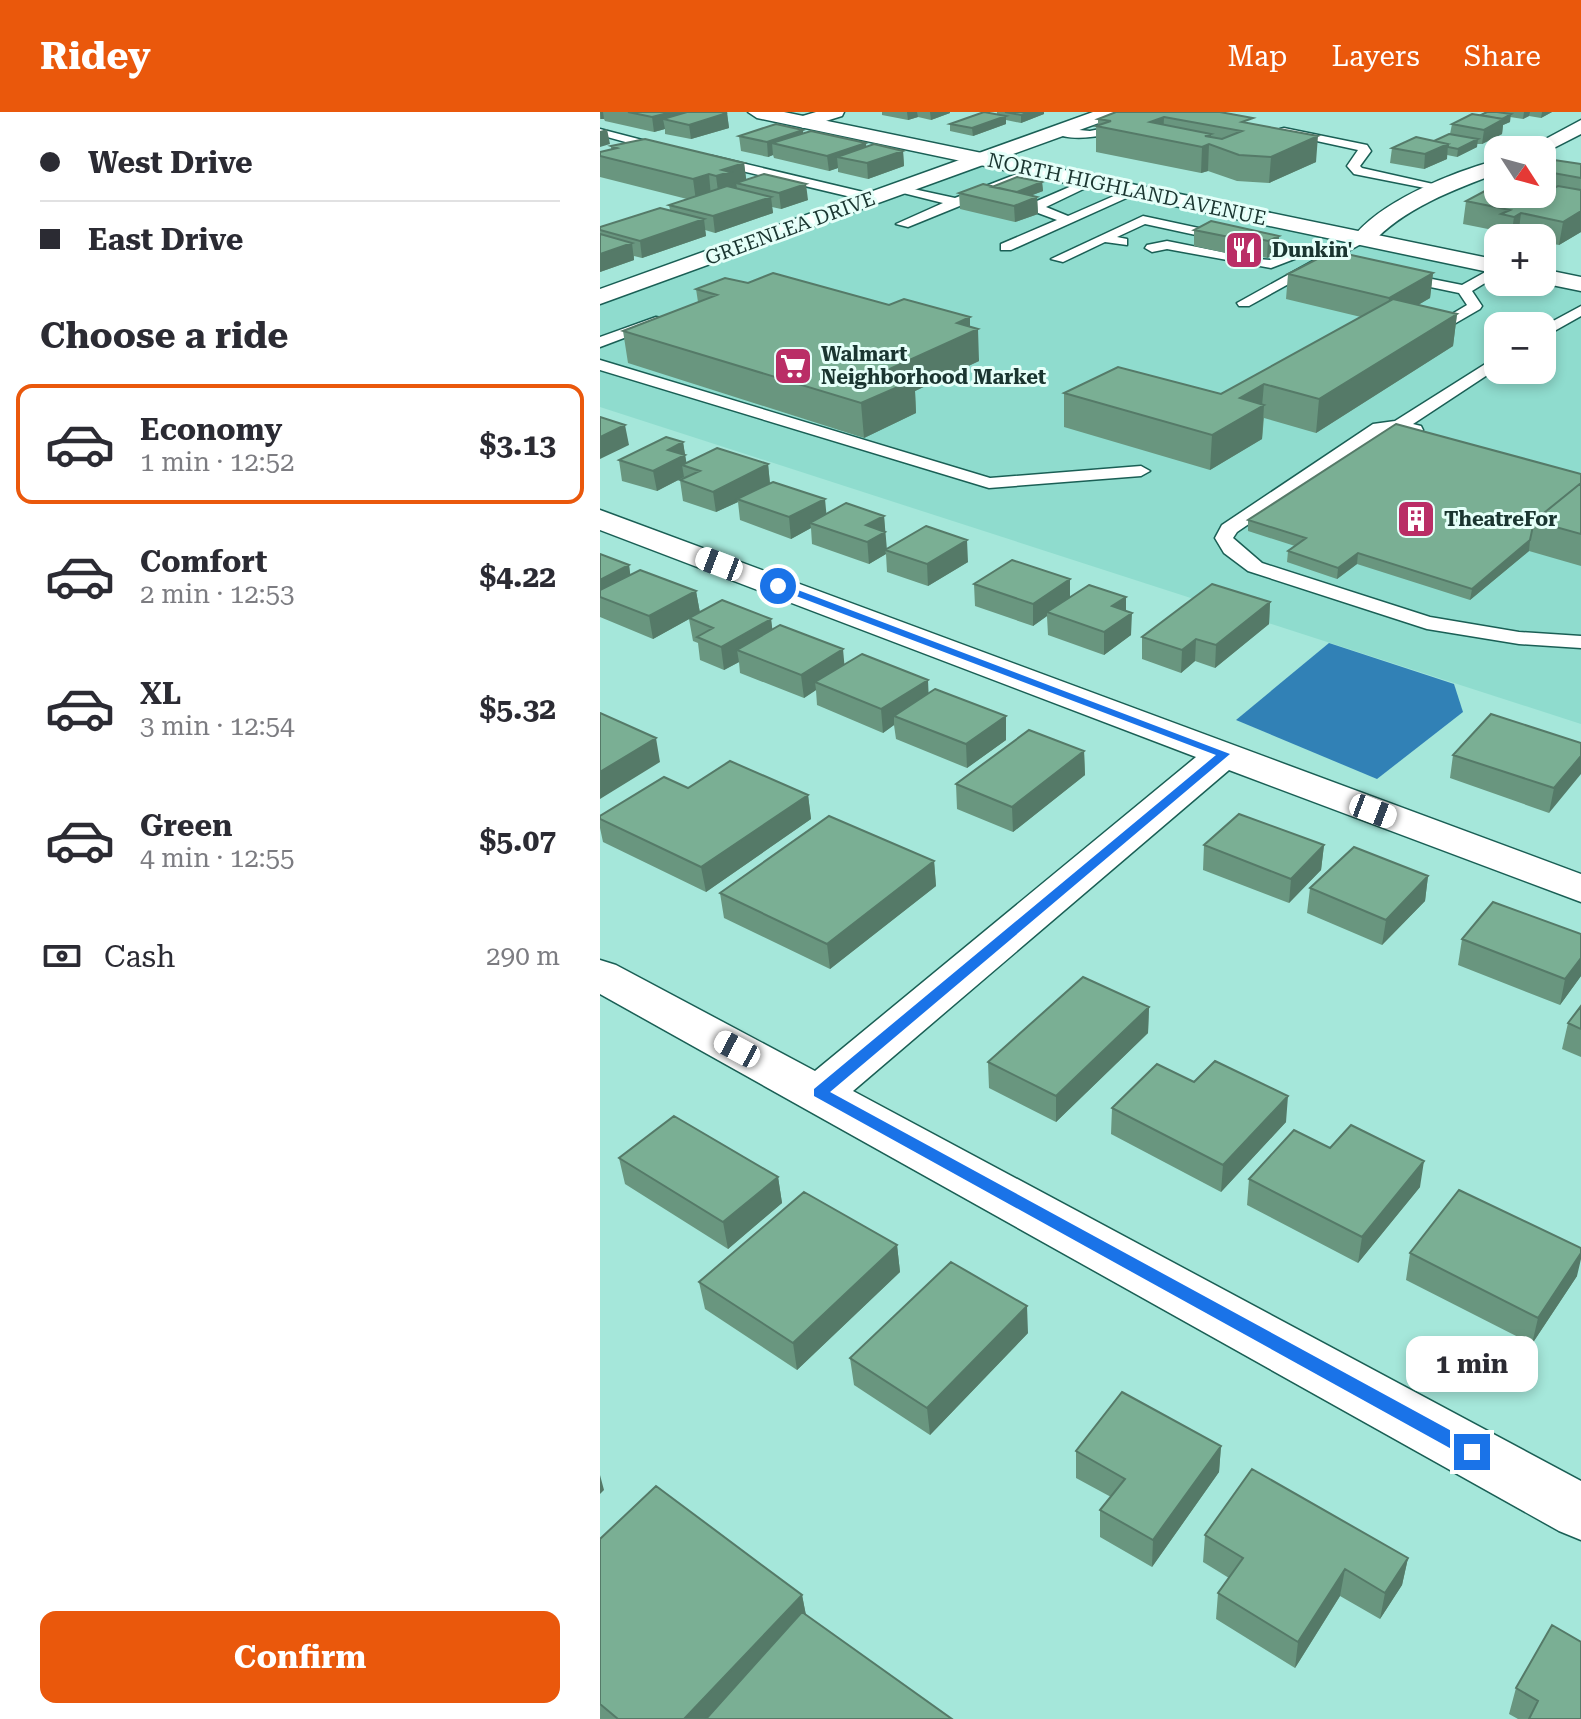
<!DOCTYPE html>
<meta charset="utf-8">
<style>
:root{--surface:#fff;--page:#f2f2f3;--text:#2b2b33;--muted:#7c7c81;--line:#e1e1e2;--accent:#ea580c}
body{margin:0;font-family:"Roboto Serif",serif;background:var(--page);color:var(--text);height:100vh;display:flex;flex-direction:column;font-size:30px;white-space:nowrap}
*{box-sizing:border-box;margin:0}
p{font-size:26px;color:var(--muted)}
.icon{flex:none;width:44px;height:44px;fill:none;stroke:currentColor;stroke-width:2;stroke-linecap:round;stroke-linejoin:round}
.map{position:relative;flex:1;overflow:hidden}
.drawer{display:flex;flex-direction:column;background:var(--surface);width:600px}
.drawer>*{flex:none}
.banner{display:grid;align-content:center;height:176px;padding:0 40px;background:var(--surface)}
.needle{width:52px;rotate:126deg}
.buttons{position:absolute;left:884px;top:24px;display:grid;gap:16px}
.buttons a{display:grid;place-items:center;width:72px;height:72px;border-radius:16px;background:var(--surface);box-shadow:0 4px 12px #0003;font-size:40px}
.end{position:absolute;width:36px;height:36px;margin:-18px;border:10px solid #1a73e8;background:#fff;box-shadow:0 0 0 4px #fff}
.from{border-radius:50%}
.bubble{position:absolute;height:56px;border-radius:16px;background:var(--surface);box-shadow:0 4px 12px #0003;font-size:26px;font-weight:700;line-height:56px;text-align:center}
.car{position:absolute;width:24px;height:48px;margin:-24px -12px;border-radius:10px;box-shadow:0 0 6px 2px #0007;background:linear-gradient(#fff 24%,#345 0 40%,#fff 0 76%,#345 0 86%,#fff 0)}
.banner b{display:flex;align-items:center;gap:28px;height:76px;font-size:30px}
.banner b+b{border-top:2px solid var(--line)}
.banner i{width:20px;height:20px;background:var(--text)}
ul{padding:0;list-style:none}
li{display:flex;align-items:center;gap:24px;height:120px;margin:0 16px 12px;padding:0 24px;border:4px solid transparent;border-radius:16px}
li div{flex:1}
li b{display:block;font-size:30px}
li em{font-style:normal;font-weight:700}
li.selected{border-color:var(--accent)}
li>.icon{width:72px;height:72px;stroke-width:1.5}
h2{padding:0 40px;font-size:36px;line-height:96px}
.pay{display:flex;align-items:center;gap:20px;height:88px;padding:0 40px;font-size:30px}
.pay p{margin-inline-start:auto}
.button{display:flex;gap:16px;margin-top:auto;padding:16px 40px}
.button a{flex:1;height:92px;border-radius:16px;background:var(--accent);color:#fff;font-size:32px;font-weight:700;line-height:92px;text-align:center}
header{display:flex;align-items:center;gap:48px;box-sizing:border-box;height:112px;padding:0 40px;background:var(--accent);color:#fff}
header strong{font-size:38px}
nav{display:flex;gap:44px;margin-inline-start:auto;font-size:28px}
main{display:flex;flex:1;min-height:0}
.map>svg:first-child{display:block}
</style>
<header>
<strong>Ridey</strong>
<nav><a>Map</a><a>Layers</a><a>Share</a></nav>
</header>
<main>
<section class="drawer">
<div class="banner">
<b><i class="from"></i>West Drive</b>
<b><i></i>East Drive</b>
</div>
<h2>Choose a ride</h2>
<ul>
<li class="selected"><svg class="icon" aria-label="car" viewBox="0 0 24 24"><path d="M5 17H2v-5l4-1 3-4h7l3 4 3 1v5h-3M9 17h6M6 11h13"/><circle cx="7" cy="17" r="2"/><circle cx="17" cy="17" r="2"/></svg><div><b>Economy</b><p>1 min · 12:52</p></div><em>$3.13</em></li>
<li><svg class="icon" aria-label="car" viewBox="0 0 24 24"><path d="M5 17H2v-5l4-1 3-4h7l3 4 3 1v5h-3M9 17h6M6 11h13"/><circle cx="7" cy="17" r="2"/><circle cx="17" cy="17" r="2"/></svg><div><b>Comfort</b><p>2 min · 12:53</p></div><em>$4.22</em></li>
<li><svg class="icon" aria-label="car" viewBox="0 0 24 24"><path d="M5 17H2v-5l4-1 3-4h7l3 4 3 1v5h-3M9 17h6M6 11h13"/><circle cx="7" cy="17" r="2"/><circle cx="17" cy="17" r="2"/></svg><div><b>XL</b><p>3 min · 12:54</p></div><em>$5.32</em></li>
<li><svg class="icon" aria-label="car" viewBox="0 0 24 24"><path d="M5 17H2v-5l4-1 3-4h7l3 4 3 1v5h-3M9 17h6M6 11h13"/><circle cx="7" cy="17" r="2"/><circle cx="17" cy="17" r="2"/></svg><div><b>Green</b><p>4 min · 12:55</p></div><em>$5.07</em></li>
</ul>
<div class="pay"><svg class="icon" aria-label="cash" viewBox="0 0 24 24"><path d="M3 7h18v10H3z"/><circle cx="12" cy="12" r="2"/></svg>Cash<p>290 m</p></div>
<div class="button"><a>Confirm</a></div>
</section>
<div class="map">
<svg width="981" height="1607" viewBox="0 0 981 1607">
<rect width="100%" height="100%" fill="#a5e7da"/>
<path fill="#8fdcce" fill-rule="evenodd" d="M381,52L898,161V170H938L981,179V612L0,295V191ZM898,214H942V258H898Z"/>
<path fill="#3181b6" d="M729,531L854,572L863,600L777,667L636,608Z"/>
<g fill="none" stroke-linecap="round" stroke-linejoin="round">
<defs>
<path id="service" d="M529,11L533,12V16C509,22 473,33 451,19L457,16L490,19Z
M684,16L767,33L771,39L760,54L762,56L851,76L845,80L754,62L747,54L758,38L680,21V17Z
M0,17L73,36L75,38L69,42L0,23Z
M112,44L276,83L278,86L272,90L108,51L106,48Z
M437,54L443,58L441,61L308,115L296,112L343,91L295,79V73L355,86Z
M488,67L498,70L446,95L468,104L532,76L542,79L411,138H401V132L457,108L430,98V92Z
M543,104L696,137L697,146L671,156L567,137L552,140L545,136L547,133L567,129L657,147L670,148L684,142L545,112L517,125L527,127V133L505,130L463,150L451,147Z
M758,124L770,127L649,194H639L637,191Z
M898,153V163L872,179L882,194L880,197L842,219L837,217V211L867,193L859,181L792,167L790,164L797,160L862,173Z
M981,194V204L942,226V215Z
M56,205L61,206V212L0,235V225Z
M898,244V256L813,312L821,314L823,318L821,322L783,321L637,420L633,426L662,451L830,505L919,520L981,524V536L919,532L827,517L648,459L624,441L615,426L622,413L773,312L795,309Z
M0,248L390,366L541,354L550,359L541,364L389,376L0,258Z"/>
<path id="minor" d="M216,0H244L242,4L203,16L193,10L196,6Z
M493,0H520L518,4L0,192V177Z
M981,8V22L942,42V38H925Z
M898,48V61C853,78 804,96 771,132H755L752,127C778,90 855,59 898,48Z
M0,398L981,762V790L629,658L253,979L981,1369V1428L959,1419L0,882V848L16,853L215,959L596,645L0,418Z"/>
<path id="tertiary" d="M148,0H184L898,148V162L157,6Z
M942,157L981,165V179L937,170H942Z"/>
</defs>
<use href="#service" stroke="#1a5f55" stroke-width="3"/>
<use href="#minor" stroke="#1a5f55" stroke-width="3"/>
<use href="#tertiary" stroke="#1a5f55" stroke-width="3"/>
<use href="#service" fill="#fff" fill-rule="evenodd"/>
<use href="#minor" fill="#fff" fill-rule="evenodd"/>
<use href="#tertiary" fill="#fff" fill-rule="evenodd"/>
</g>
<path fill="#69967f" d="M0,0H122L127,1L129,16L91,27L65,22V17L54,20L5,9L4,7H0Z
M282,0H350V1L331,8L318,5L308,8L282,3Z
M397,0H444V2L421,11L406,8V12L373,24L350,19V12L397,3Z
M516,0L653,12L716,50L669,71L637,69L608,59L601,61L496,40V14H498V7Z
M887,0H952L941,6L929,4L923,7L910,5V10L903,13L902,22L882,32H877V35L857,45L847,43V47L824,57L790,51L792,36L834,29L850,22L852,12Z
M203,18V21L267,35L303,39L304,54L268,67L238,60V56L229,59L174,46L173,43L168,45L141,39L139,24Z
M11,34L144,51L146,67L208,88L181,97L172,95L173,101L115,121L105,118L106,124L42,146L34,144V148L0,160V112V115L70,98L69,93L87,87L0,65V40L11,37Z
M981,52V120L959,133L942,130V126H925L918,125L915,126L897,125L898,119L863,112L866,89L944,81L952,77L942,75V54Z
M442,70L443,79L430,84L437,85L438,102L415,110L360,97L359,81L392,75Z
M594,118L679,124L678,141L667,146L658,144L653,147L594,134Z
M833,161L830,186L818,193L857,202L853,234L716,321L664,306L662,327L610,358L464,315V281L621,282L761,205L686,187L688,162Z
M148,171L370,205V215L379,249L315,279L316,301L264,326L28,251L23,219L98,190L96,177Z
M83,330L86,351L168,352L170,371L226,402L284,404L286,437L368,450L328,474L287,460L286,442L269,452L212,432L211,416L191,427L140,408L138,390L116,400L83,389L80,368L84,365L57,379L22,369L19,348Z
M981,362V454L929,439L870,488L757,452L737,467L687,450L688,439L695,434L648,419V408Z
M0,442L29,453L30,463L96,479L100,501L171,507L172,518L244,552L328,568V581L406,628L367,656L296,627L294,613L283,621L217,593L216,578L204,586L140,561L139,550L124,558L100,548L98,531L93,529L89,507L53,527L0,505Z
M470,467V485H526V499L531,523L504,543L448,523L447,504L433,514L375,494L374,472Z
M670,490L669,512L615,556L595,549L581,561L542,547V525Z
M981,631L949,701L850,666L853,643Z
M484,639L485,663L413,720L357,697L356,672Z
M88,676L208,683L211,707L106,780L3,730L0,716V704Z
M604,733H724L721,758L689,791L603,758Z
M334,749L336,774L230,857L124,806L120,781Z
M828,764L825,789L782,833L707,801L710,776Z
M981,822V864L960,893L858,853L862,827Z
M981,894V945L962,937L968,911Z
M549,895L548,921L456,1010L389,976L388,950Z
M594,970L686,1010L621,1080L511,1022L512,996Z
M730,1036L820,1075L758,1151L647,1093L649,1067Z
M19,1046L178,1065L182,1091L128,1137L25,1072Z
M297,1133L300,1160L197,1258L105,1197L99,1170Z
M810,1141L977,1164L932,1232L806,1168Z
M428,1221L330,1323L254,1273L250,1246Z
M621,1334L619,1360L552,1455L500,1425V1398L511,1385L476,1366V1339Z
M605,1423L808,1446L802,1473L780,1507L740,1484L695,1556L616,1507L618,1481L629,1466L603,1450Z
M0,1427L202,1483L206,1503L352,1607H0Z
M916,1576L981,1607H918L909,1602Z"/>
<path fill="#557a68" d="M0,0H3L4,7H1Z
M72,0H95L63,7L65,17L54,20L52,5Z
M307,0H317L318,5L308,8Z
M330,0H350V1L331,8Z
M430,0H444V2L421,11V3Z
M924,0H930L929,4L923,7Z
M942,0H952L941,6Z
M127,1L129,16L91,27L89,13Z
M911,2L910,10L903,13L902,22L882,32L884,18Z
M406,4V12L373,24L372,16Z
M564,5L563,27L550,10Z
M7,17L10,32L0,35V19Z
M203,18L204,32L172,31L173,43L168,45L167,30Z
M611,22V33L609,32L608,59L601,61L602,35L605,24Z
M718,24L716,50L669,71L671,45Z
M878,27L877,35L857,45L858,37Z
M266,31L267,46L237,45L238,56L229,59L227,44Z
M848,32L847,47L824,57L825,42Z
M303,39L304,54L268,67L267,51Z
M144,51L147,73L136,71L137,76L119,87L116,64L122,58Z
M109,62L111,85L96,89L93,67Z
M442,70L443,79L411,91V83Z
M206,72L208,88L181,97L179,81Z
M171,85L173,101L115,121L113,104Z
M437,85L438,102L415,110L414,94Z
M981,99V120L959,133L963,110Z
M921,101L918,125L911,126L914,105Z
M104,107L106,124L42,146L40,129Z
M679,124L678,141L667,146L668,129Z
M659,127L658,144L653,147L654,130Z
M32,131L34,148L0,160V142Z
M833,161L830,186L787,211L789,186Z
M857,202L853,234L716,321L719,287Z
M370,205V221L378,217L379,249L315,279L316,301L264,326L261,291L285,259L357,211Z
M664,272L662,294L664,293L662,327L610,358L612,323L640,286Z
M25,313L29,333L0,347V325Z
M83,330L87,354L82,353L84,365L57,379L53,359L68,338Z
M168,352L170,373L137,387L138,390L116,400L113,380Z
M225,387L227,408L210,411L211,416L191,427L189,405Z
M284,404L287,438H285L286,442L269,452L266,413Z
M367,428L368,450L328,474L327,452Z
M930,428L929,439L870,488L872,477Z
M758,441L757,452L737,467L738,456Z
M29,453L32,475L0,485V468Z
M470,467V489L447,500V504L433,514V492Z
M96,479L100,501L53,527L49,504Z
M526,485V505L532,501L531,523L504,543V520L512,494Z
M670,490L669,512L615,556L616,533Z
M171,507L174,529L137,538L139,550L124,558L121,535Z
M596,527L595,549L581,561L582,538Z
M243,537L245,559L215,570L216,578L204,586L201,563Z
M328,568L329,591L294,604V613L283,621L281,597Z
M406,604V628L367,656L366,632Z
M56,626L60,650L0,687V660Z
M484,639L485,663L413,720L412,695Z
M981,644V662L949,701L954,676Z
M208,683L211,707L106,780L101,755Z
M724,733L721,758L689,791L691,767Z
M334,749L336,774L230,857L227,832Z
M828,764L825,789L782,833L786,808Z
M981,846V864L960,893L965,867Z
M549,895L548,921L456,1010V984Z
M688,984L686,1010L621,1080L623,1053Z
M824,1049L820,1075L758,1151L762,1125Z
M178,1065L182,1091L128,1137L123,1110Z
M297,1133L300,1160L197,1258L193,1231Z
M981,1141V1147L977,1164L932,1232L938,1206Z
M427,1194L428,1221L330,1323L327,1296Z
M621,1334L619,1360L552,1455L553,1428Z
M0,1363L4,1378L0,1382Z
M808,1446L802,1473L780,1507L785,1481Z
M745,1457L740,1484L695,1556L698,1530Z
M202,1483L207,1509L115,1607H84Z"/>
<path fill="#7aaf94" stroke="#557a68" stroke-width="2" fill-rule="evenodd" d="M28,0H72L52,5Z
M87,0H122L127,1L89,13L63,7Z
M384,0L406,4L372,16L350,12Z
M405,0H430L421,3Z
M516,0H620L653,6L642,10L718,24L671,45L639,43L609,32L602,35L496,14L511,9L498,7ZM564,5L642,19L622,27L605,24L611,22L550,10Z
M887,0H897L911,2L902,7L881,3Z
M872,2L904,7L884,18L852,12Z
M176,12L203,18L167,30L139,24Z
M211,19L266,31L227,44L172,31Z
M849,22L878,27L858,37L848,35V32L834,29Z
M816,25L848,32L825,42L792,36Z
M45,27L144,51L122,58L130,60L116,64L109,62L93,67L0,44V40L17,36L11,34Z
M274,32L303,39L267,51L237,45Z
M954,48L981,52V66L942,59V54Z
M164,62L206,72L179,81L136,71Z
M417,65L442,70L417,80L392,75Z
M383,72L437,85L414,94L359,81Z
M898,72V82H942V81H944L958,74L981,78V99L963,110L921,101L914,105L901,102L910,98L866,89Z
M127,74L171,85L113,104L69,93Z
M60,96L104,107L40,129L0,118V115Z
M611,109L679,124L668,129L659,127L654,130L594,118Z
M0,122L32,131L0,142Z
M733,139L833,161L789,186L688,162Z
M173,161L289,193L304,187L370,205L357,211L378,217L285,259L314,268L261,291L23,219L117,183L96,177L125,166L148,171Z
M793,187L857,202L719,287L664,272L640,286L664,293L612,323L464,281L518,255L621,282Z
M0,305L25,313L0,325Z
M796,312L981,362V371L934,409L930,428L872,477L758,441L738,456L688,439L706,426L648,408Z
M66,325L83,330L68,338L85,343L53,359L19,348Z
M117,336L168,352L113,380L80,368L100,359L82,353Z
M173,370L225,387L189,405L137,387Z
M981,371V422L934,409Z
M246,391L284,404L266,413L285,420L267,430L210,411Z
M326,414L367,428L327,452L285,438Z
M0,442L29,453L0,468Z
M412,448L470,467L433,492L374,472Z
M40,458L96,479L49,504L0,485V478Z
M612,472L670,490L616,533L596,527L582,538L542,525Z
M489,473L526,485L512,494L532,501L504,520L447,500Z
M122,488L171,507L121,535L97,525L113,516L89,506Z
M180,513L243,537L201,563L137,538Z
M262,542L328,568L281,597L215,570Z
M335,577L406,604L366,632L294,604Z
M0,601L56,626L0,660Z
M891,602L981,631V644L954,676L853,643Z
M429,618L484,639L412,695L356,672Z
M130,649L208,683L101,755L0,707V704L64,665L88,676Z
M639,702L724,733L691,767L604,733Z
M229,704L334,749L227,832L120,781Z
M754,735L828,764L786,808L710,776Z
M893,790L981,822V846L965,867L862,827Z
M483,865L549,895L456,984L388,950Z
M981,894V917L968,911Z
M615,949L688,984L623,1053L512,996L557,952L594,970Z
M74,1004L178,1065L123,1110L19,1046Z
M751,1013L824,1049L762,1125L649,1067L694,1018L730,1036Z
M859,1078L981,1136V1141L938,1206L810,1141Z
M204,1080L297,1133L193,1231L99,1170Z
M351,1150L427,1194L327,1296L250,1246Z
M522,1280L621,1334L553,1428L500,1398L525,1367L476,1339Z
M652,1357L808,1446L785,1481L745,1457L698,1530L618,1481L643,1446L605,1423Z
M56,1374L202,1483L84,1607H18L0,1592V1427Z
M202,1500L352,1607H106Z
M952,1513L981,1530V1607H929L938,1589L916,1576Z"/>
<path fill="#1a73e8" d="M175,472H182L630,642L230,980L879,1334L881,1340L879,1345H866L214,984V977L616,643L175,476Z"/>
<defs>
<symbol id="restaurant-square" viewBox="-11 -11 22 22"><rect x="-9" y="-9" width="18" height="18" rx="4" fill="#ba2e66" stroke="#e5fff9"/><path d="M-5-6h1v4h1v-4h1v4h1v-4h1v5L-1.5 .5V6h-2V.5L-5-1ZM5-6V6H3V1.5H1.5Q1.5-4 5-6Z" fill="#fff"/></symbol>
<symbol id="supermarket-square" viewBox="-11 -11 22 22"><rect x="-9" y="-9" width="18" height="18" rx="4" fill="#ba2e66" stroke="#e5fff9"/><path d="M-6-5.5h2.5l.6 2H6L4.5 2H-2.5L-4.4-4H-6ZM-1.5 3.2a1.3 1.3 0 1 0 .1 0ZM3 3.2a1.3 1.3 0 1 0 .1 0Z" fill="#fff"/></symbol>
<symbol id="building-square" viewBox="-11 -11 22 22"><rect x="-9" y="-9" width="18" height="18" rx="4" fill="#ba2e66" stroke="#e5fff9"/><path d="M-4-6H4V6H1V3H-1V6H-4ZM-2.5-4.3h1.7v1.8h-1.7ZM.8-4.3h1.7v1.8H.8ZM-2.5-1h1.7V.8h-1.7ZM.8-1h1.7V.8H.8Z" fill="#fff"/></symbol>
</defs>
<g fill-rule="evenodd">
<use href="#restaurant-square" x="622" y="116" width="44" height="44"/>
<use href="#supermarket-square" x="171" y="232" width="44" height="44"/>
<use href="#building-square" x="794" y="385" width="44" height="44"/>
</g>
<g text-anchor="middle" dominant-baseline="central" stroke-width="6" stroke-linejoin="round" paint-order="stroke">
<g font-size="20" fill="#1a3530" stroke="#e5fff9">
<text transform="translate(527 77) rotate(12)">NORTH HIGHLAND AVENUE</text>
<text transform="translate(190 116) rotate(-20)">GREENLEA DRIVE</text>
</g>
<g font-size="20" font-weight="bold" fill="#1a3530" stroke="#e5fff9" text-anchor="start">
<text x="672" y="138">Dunkin'</text>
<text x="221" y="242">Walmart<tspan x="221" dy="23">Neighborhood Market</tspan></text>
<text x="844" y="407">TheatreFor</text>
</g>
</g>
</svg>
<div class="buttons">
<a><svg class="needle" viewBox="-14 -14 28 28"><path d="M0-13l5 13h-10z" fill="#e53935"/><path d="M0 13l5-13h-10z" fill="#7c7c81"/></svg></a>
<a>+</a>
<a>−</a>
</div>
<i class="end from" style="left:178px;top:474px"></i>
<i class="end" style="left:872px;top:1340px"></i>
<div class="bubble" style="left:806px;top:1224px;width:132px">1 min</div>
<i class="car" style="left:119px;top:452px;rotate:291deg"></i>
<i class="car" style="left:773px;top:699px;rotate:111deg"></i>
<i class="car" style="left:137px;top:937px;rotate:298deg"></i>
</div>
</main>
